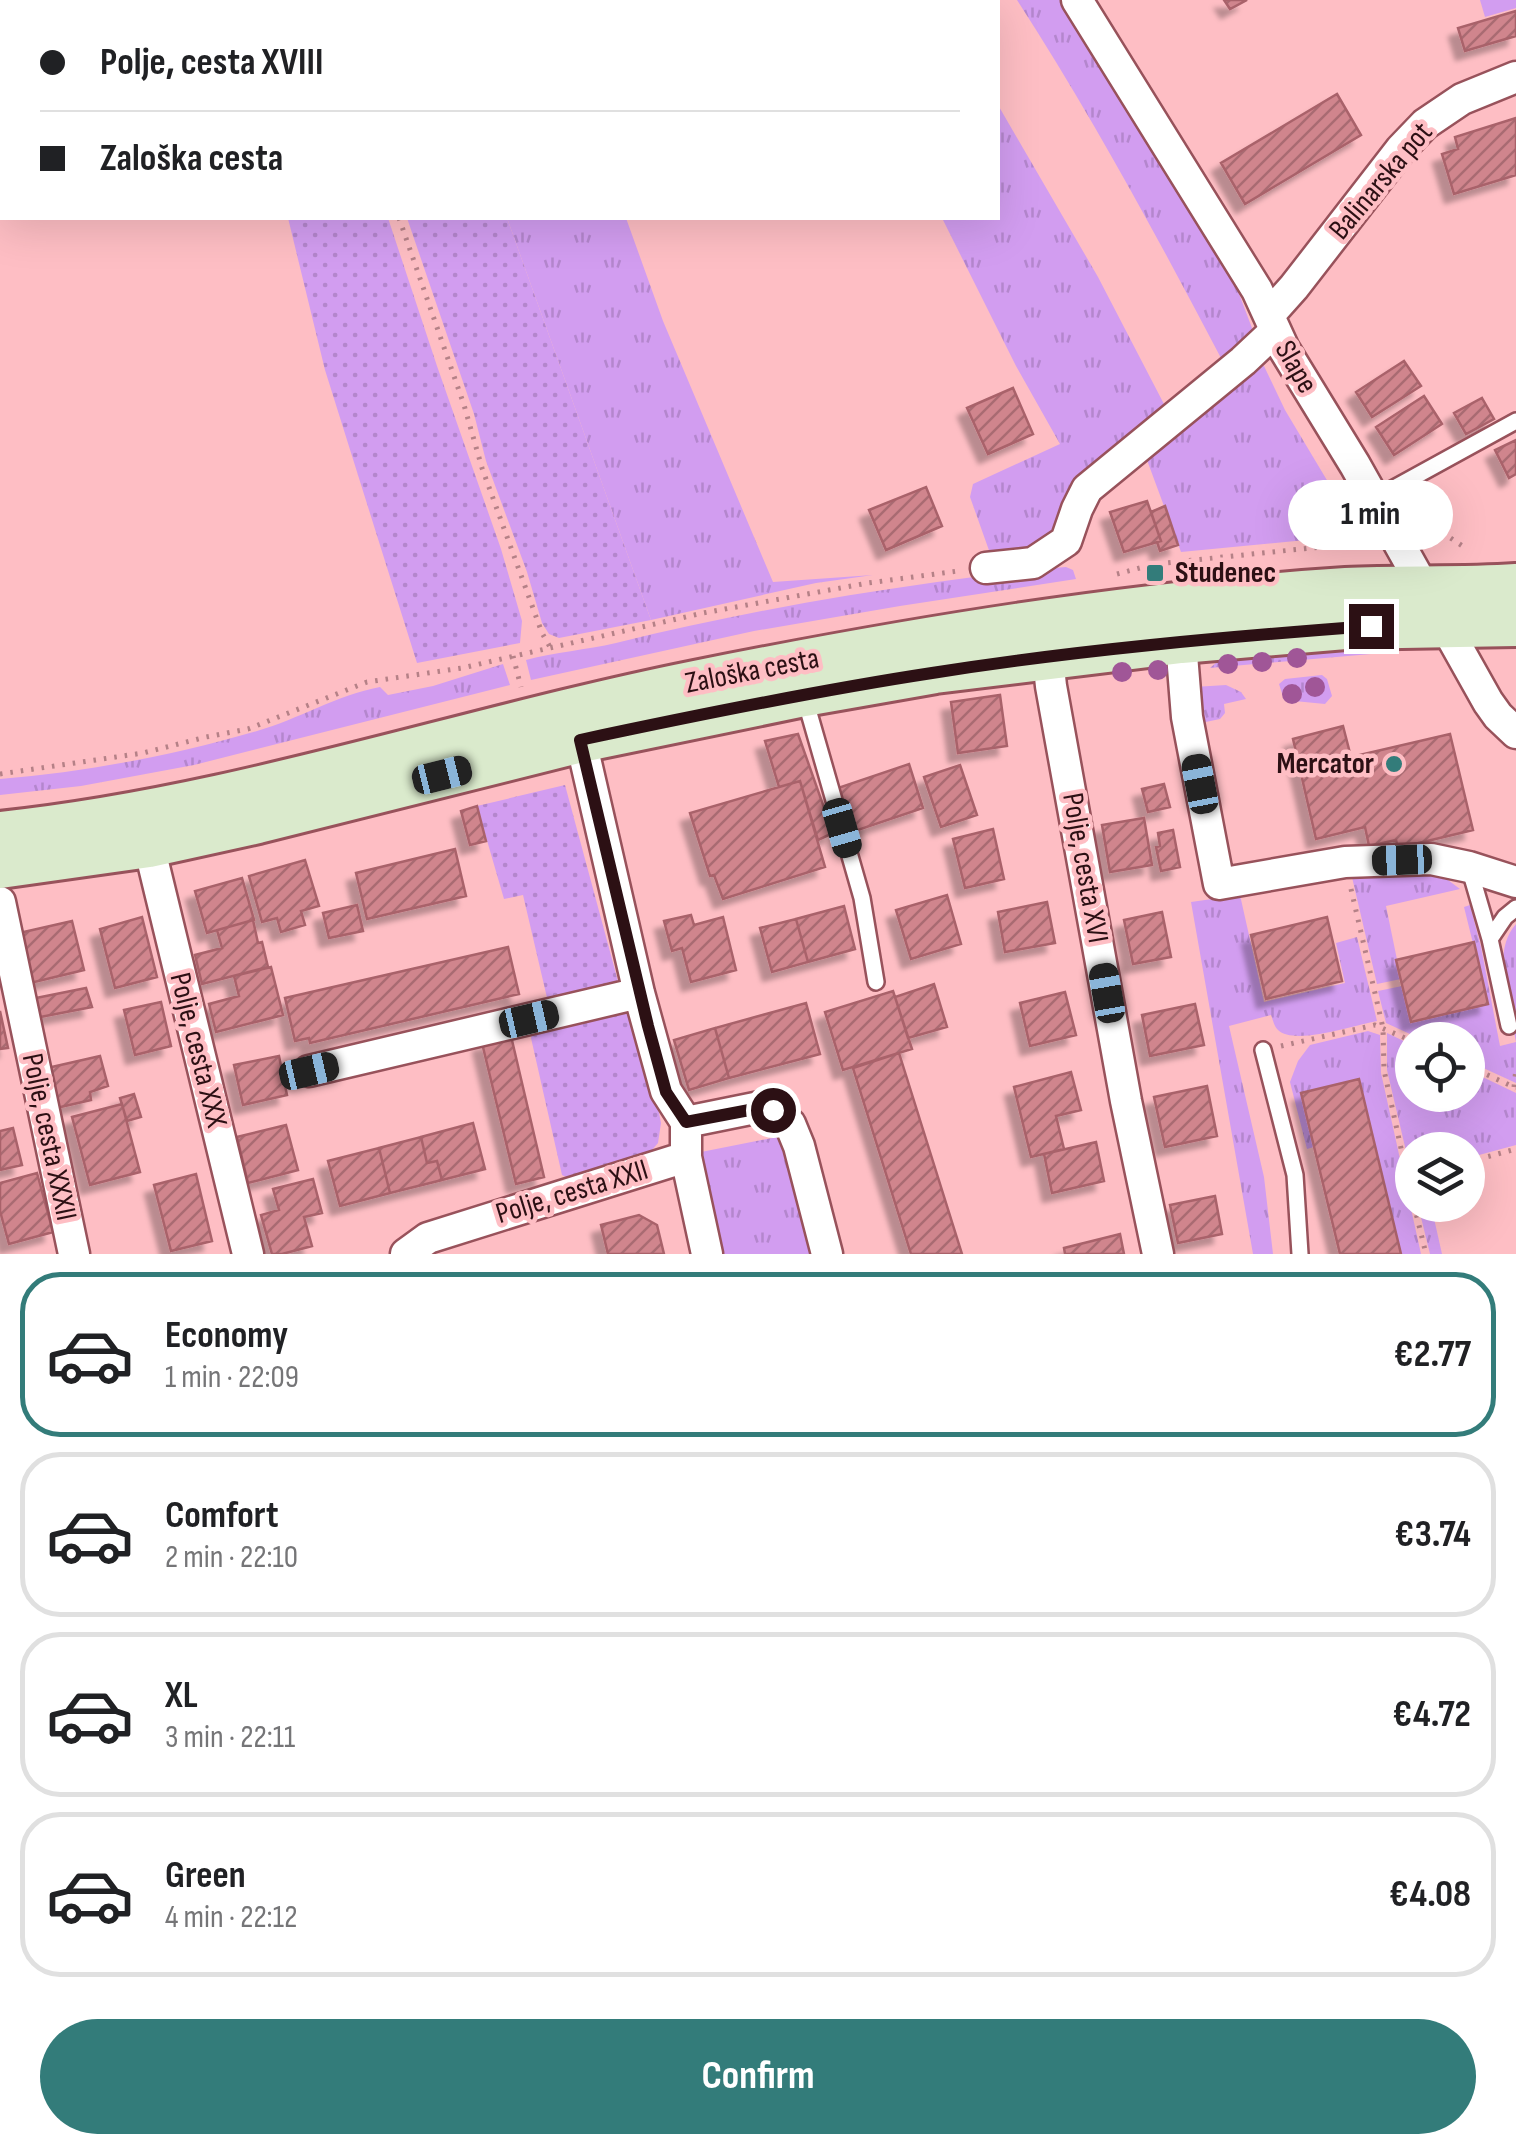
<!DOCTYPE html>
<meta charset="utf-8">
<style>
:root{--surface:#fff;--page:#f6f6f6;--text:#202124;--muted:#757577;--line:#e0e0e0;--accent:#337c7a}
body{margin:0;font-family:"Sofia Sans Condensed",sans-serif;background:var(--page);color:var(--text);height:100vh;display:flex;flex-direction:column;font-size:38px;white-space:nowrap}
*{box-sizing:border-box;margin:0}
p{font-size:32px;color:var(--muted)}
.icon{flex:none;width:55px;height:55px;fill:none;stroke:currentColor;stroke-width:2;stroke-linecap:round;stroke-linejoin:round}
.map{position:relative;height:1254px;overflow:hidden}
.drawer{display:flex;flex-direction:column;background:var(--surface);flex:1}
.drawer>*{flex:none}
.hud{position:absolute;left:0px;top:0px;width:1000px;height:220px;box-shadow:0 10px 40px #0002;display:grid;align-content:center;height:220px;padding:0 40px;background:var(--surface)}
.buttons{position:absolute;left:1395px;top:1022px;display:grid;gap:20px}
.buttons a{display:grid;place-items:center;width:90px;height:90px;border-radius:50%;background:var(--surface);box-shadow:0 10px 40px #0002;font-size:50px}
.end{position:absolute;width:45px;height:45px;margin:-22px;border:12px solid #2c1014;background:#fff;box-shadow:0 0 0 5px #fff}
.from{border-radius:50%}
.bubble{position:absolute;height:70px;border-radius:35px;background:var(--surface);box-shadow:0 10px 40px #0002;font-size:32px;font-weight:700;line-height:70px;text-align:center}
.car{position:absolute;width:30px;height:60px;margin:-30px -15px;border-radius:12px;box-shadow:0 0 8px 2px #0007;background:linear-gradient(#222 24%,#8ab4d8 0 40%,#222 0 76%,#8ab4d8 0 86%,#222 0)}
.hud b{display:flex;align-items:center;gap:35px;height:95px;font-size:38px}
.hud b+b{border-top:2px solid var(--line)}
.hud i{width:25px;height:25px;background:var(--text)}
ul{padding:18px 0 0;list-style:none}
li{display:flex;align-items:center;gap:30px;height:165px;margin:0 20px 15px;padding:0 20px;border:5px solid var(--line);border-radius:40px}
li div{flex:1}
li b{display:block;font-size:38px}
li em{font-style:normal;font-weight:700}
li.current{border-color:var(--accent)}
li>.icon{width:90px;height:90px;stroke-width:1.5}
.primary-button{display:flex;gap:20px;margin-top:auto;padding:20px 40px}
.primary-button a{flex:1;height:115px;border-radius:60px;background:var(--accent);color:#fff;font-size:40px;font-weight:700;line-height:115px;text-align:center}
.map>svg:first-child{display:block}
</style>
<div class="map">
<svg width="1516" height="1254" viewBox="0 0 1516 1254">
<defs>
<pattern id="grass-tufts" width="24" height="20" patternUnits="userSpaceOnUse" patternTransform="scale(2.5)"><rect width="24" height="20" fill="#d29df0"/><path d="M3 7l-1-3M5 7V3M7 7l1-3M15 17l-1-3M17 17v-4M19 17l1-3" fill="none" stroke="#b486cd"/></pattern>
<pattern id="park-dots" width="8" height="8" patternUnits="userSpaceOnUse" patternTransform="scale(2.5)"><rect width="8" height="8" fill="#d29df0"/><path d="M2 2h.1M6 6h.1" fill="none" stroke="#b486cd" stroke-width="1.8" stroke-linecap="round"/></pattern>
<pattern id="building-hatch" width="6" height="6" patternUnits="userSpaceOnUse" patternTransform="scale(2.5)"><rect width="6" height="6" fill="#d0858d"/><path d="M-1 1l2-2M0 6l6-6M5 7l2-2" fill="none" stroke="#a96b72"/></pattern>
<filter id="shadow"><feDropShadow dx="-9" dy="9" stdDeviation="2.5" flood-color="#0004"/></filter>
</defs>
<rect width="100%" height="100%" fill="#febec4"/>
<path fill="url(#grass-tufts)" d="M427,0H938L940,2H428Z
M1017,0H1062L1135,114L1238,291L1252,328L1251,341L1081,483L1053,532L1028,551L991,556L970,497L973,484L1060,444L1016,366L942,218H998V105L1098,277L1165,406L1222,360C1158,238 1092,116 1017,0Z
M507,218H626L663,321L773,582L873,575L816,583L651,620Z
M1264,366L1285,410L1337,497C1343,516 1333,530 1316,539L1181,552L1144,452L1246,370Z
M1066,567L1073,570L1076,579L900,606L754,631L531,680L526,660C555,652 586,650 616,643C722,617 829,597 937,582C980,576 1023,570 1066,567Z
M1368,647L1371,654L1210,668L1218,661Z
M503,664L510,685L194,765L81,786L0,795V779C86,772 175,755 257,731C299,719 337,695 380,687L388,695L433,686Z
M1322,675L1327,679L1332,696L1325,704L1284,700L1279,684L1285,679Z
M1226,685L1241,692L1246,699L1224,704L1225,713L1220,719L1201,723L1194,687Z
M503,702L515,708L247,777L0,819V811C171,793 336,745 503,702Z
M1430,871L1448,880L1460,889L1386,906L1401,979L1377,984L1351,873Z
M1240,895L1264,1002L1345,983L1336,943L1357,937L1377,1021C1355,1025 1294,1046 1278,1030C1274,1026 1273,1020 1271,1015L1229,1026L1264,1177L1273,1254H1253L1191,902Z
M1470,905L1481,947L1500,1046L1516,1042C1510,1007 1490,953 1516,924V1083L1468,1061V1040H1423L1386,1023L1378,991L1402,986L1411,1022L1488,1004L1464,907Z
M1368,1031L1380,1035L1381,1073L1421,1254H1401L1360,1080L1302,1093L1314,1147L1307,1149L1290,1082L1298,1061L1310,1045Z
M1387,1033L1412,1045V1095H1468V1070L1516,1093V1145L1468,1158V1150H1412V1170L1410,1168L1387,1070Z
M777,1137L789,1150L813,1254H718L696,1153Z
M1418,1205H1431L1442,1254H1430Z"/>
<path fill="url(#park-dots)" d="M288,218H388L437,366L501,549L522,621L520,643L417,663L325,370Z
M407,218H507L651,620L559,638L549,634L542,623L527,572L486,461L474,414Z
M565,785L619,985L548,1002L523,895L504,899L477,806Z
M620,1010L628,1014L637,1025L651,1073L661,1123L658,1143L645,1158L572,1180L562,1175L531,1038L535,1027Z"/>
<path fill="#d29df0" d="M1480,0H1516V8L1485,17Z"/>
<path fill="url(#building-hatch)" stroke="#a9626b" stroke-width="2.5" filter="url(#shadow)" d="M1224,0H1247L1230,9Z
M1516,11V36L1465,51L1458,28Z
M1337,94L1361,135L1245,204L1221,163Z
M1516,118V175L1454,194L1442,154L1458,149L1455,137Z
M1404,361L1421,386L1372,417L1356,392Z
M1013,388L1033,434L988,454L967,408Z
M1424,396L1442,424L1394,455L1376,427Z
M1482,398L1494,419L1466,434L1454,413Z
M1516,440V474L1509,478L1495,450Z
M926,487L942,526L886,550L869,510Z
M1147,501L1161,541L1124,552L1110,512Z
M1165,506L1178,545L1160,551L1157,542L1161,541L1151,512Z
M1000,695L1007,746L958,753L951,702Z
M1343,726L1351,757L1450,734L1473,830L1398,848L1396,840L1369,846L1365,827L1316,839L1293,739Z
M798,734L833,833L818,840L800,781L779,787L765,741Z
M909,764L923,808L852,832L838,788Z
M960,765L977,815L941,827L924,777Z
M800,781L825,867L723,899L714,875L710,876L690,813Z
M1164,784L1170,807L1148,812L1142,789Z
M477,806L486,841L470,845L461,811Z
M1144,818L1152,865L1110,872L1102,825Z
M993,829L1004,879L965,888L953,839Z
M1173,830L1180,867L1161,871L1156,847L1160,846L1158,833Z
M455,849L466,896L367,919L356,873Z
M305,860L319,906L301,911L305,925L281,932L277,918L262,922L249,876Z
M242,878L254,920L207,933L195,891Z
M947,895L961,944L911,959L896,910Z
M1047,902L1055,943L1005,952L998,912Z
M357,905L363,931L329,938L323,913Z
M844,906L855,949L808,962L796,919Z
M1162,912L1171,957L1133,964L1124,920Z
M691,915L694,925L723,917L736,970L691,982L682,948L672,951L664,921Z
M142,917L157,977L115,988L100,929Z
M1327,917L1342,981L1266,999L1251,935Z
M796,919L808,962L772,972L760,928Z
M253,920L258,943L262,942L268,967L202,984L195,955L222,948L217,930Z
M72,921L84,970L26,984L15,934Z
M1474,942L1488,1004L1411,1022L1396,960Z
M508,947L519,994L310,1043L309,1038L295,1041L285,998Z
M271,967L283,1015L216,1032L209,1004L239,996L234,976Z
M934,984L947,1027L908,1038L895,997Z
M86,988L92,1007L30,1019L26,1000Z
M893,991L912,1049L843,1070L825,1012Z
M1065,992L1076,1035L1030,1046L1020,1003Z
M161,1002L171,1046L135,1055L124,1010Z
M806,1003L820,1054L729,1078L715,1028Z
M1195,1004L1204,1045L1150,1056L1142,1015Z
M0,1011L8,1048L0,1049Z
M715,1028L729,1078L689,1090L674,1040Z
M511,1036L544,1177L516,1184L482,1043Z
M899,1053L962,1254H911L853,1068Z
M100,1056L108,1086L90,1092L91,1100L52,1109L43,1069Z
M279,1056L287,1095L243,1105L234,1065Z
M1071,1072L1081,1110L1056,1116L1064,1149L1031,1157L1014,1087Z
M1359,1079L1401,1254H1340L1301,1093Z
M1207,1086L1217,1136L1165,1147L1154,1097Z
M134,1094L141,1117L127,1121L120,1098Z
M122,1104L140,1172L90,1185L72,1117Z
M473,1123L485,1169L442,1180L437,1161L427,1163L421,1137Z
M286,1125L298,1170L248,1183L237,1137Z
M13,1128L22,1165L0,1170V1131Z
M421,1137L427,1163L437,1161L442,1180L390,1193L379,1148Z
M1096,1142L1104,1181L1052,1193L1044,1154Z
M379,1148L390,1193L340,1206L328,1161Z
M37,1173L53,1232L9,1244L0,1211V1183Z
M196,1174L212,1241L171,1251L154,1185Z
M313,1179L322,1213L304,1217L312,1246L282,1254H272L261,1215L279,1210L273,1189Z
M1215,1196L1222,1234L1178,1243L1170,1205Z
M639,1215L657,1225L664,1254H608L601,1225Z
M1120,1234L1124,1254H1065L1064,1248Z"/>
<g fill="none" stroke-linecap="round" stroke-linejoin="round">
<defs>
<path id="service" d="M1374,499L1516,421
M805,699L862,898L876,982
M1469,867L1490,939L1509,1026
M1490,939L1505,917L1516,908
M1263,1050L1295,1175L1300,1254"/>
<path id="minor" d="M1077,0L1257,290L1284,349L1355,465L1488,702L1498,716L1516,733
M1269,315L1294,287L1401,149L1425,124L1462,99L1516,77
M986,568L1033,563L1066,541L1077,509L1087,489L1243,361L1275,331
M1181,642L1187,717L1219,884L1345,862L1431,859L1469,867L1516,882
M1048,658L1051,686L1126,1101L1158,1254
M581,741L639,993L666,1091L686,1122V1157L707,1254
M149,846L248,1254
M0,902L74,1254
M309,1071L639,993
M686,1122L760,1107L773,1111L790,1124L799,1146L827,1254
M406,1254L428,1238L686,1157"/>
<path id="secondary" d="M0,833C237,808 462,729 695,682C910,639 1127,603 1346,589C1402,586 1459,589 1516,585
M0,867L149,846L258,822L581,741L804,695L935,672L1181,642L1345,628L1516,625"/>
</defs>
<use href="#service" stroke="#98525b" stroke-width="20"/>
<use href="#minor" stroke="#98525b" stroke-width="35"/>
<use href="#secondary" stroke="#98525b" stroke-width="48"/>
<path stroke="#b58187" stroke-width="5" stroke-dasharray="2.5 8" stroke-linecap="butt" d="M322,0L323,2
M399,218L464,405L482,468L542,633L550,647
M1414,501L1440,531L1467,549
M1117,574L1155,564L1321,547H1368
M513,656L521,687
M0,774L143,753L206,737L248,729L367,682L462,668L703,613L868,583L958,571
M1351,889L1383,1028L1384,1070L1412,1199
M1281,1046L1375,1025L1412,1041
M1468,1066L1516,1088
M1514,1087L1516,1068
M1468,1162L1516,1149
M1414,1205L1426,1254"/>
<use href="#service" stroke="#fff" stroke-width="15"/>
<use href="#minor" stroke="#fff" stroke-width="30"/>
<use href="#secondary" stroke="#daeacc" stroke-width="42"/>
</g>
<g fill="#a05697">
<circle cx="1297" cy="658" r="10"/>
<circle cx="1262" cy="662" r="10"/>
<circle cx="1228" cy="664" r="10"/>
<circle cx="1158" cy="670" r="10"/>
<circle cx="1122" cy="672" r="10"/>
<circle cx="1315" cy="687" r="10"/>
<circle cx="1292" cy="694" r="10"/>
</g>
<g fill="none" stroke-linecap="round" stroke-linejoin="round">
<path stroke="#2c1014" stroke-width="12" d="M773,1110L760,1108L686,1122L666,1092L648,1026L580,740C697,715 814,691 932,673C1077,650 1224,637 1371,626"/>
</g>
<g fill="#337c7a" stroke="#febec4" stroke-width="4">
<rect x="1145" y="563" width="20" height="20" rx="5"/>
<circle cx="1394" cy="764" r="10"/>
</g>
<g text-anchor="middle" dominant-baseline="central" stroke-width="9" stroke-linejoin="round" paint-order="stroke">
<g font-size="30" fill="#2c1014" stroke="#febec4">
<text transform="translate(1381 181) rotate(-50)">Balinarska pot</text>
<text transform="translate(1296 367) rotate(60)">Slape</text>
<text transform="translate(752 671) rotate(-11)">Zaloška cesta</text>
<text transform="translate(1085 868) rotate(80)">Polje, cesta XVI</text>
<text transform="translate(198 1050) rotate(76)">Polje, cesta XXX</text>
<text transform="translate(49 1137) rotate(78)">Polje, cesta XXXII</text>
<text transform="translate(572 1192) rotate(-17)">Polje, cesta XXII</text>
</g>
<g font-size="30" font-weight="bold" fill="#2c1014" stroke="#febec4" text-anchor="start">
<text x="1175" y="573">Studenec</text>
<text x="1374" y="764" text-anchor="end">Mercator</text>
</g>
</g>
</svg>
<div class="buttons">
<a><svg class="icon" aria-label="locate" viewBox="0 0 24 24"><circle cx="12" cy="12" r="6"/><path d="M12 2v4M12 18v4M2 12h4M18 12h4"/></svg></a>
<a><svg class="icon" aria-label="layers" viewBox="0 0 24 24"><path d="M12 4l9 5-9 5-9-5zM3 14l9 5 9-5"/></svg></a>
</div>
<i class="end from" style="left:773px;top:1110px"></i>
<i class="end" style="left:1371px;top:626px"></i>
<div class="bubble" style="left:1288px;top:480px;width:165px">1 min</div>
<i class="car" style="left:442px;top:775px;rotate:76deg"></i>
<i class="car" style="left:1200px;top:784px;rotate:349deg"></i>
<i class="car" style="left:842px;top:828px;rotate:164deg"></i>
<i class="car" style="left:1402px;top:860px;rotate:268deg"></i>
<i class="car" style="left:1107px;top:993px;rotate:350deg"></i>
<i class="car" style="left:529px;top:1019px;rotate:77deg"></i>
<i class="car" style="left:309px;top:1071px;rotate:77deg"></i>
<div class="hud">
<b><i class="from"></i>Polje, cesta XVIII</b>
<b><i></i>Zaloška cesta</b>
</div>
</div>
<section class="drawer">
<ul>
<li class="current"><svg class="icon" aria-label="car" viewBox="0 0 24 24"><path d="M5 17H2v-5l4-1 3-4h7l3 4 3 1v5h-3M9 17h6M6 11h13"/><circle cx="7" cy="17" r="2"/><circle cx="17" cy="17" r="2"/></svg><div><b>Economy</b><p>1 min · 22:09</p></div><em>€2.77</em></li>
<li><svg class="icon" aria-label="car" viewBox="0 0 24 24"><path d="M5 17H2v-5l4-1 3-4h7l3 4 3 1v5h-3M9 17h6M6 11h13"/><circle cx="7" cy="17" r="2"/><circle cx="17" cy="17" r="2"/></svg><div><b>Comfort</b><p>2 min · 22:10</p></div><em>€3.74</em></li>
<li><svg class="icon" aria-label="car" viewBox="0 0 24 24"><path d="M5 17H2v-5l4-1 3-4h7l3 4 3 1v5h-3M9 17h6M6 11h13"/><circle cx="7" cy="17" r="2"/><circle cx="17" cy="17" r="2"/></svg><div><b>XL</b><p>3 min · 22:11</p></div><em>€4.72</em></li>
<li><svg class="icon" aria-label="car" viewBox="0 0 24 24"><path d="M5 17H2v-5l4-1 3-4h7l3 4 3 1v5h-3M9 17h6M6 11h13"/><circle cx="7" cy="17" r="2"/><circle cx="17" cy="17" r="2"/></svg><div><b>Green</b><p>4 min · 22:12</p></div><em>€4.08</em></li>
</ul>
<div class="primary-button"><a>Confirm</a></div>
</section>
